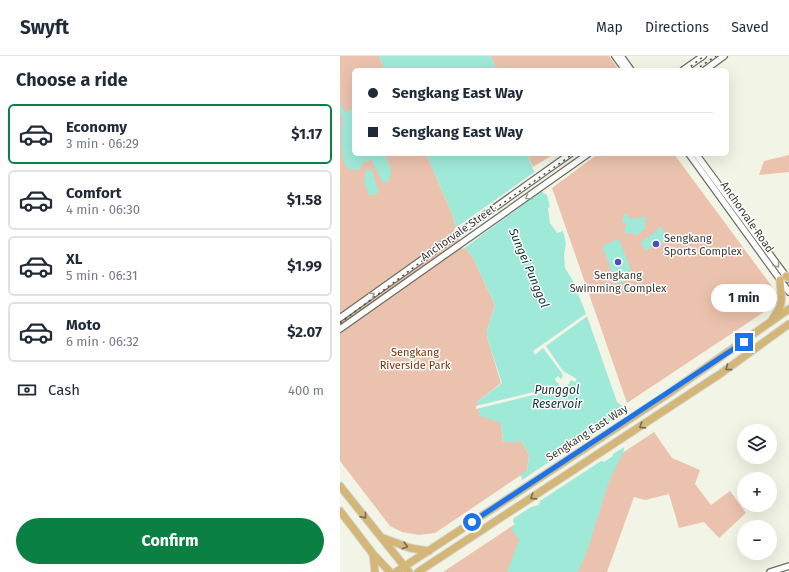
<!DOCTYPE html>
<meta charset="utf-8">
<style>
:root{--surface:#fff;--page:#f6f6f7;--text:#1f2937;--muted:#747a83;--line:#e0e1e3;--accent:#0b8043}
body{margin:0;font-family:"Fira Sans",sans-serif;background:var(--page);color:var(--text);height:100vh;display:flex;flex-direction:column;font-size:15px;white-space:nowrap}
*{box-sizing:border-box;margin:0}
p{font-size:13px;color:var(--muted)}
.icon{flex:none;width:22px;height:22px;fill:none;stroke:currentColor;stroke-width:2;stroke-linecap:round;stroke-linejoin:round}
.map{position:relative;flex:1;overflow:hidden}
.panel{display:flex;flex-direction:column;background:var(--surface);width:340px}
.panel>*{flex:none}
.guide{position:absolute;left:12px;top:12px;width:377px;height:88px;border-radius:6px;box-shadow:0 4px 16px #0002;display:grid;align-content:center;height:88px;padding:0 16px;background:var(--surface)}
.buttons{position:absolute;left:397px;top:368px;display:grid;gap:8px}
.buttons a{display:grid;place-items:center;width:40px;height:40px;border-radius:50%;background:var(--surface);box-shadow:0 4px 16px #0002;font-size:20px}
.end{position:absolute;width:18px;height:18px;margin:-9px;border:5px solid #1a73e8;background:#fff;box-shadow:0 0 0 2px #fff}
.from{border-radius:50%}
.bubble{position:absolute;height:28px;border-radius:14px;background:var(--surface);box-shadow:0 4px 16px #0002;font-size:13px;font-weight:700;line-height:28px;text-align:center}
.guide b{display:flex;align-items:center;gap:14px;height:38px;font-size:15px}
.guide b+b{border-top:1px solid var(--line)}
.guide i{width:10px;height:10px;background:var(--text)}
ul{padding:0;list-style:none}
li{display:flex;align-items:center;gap:12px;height:60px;margin:0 8px 6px;padding:0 8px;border:2px solid var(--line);border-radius:6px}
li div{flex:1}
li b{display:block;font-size:15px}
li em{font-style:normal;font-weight:700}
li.on{border-color:var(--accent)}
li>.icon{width:36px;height:36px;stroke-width:1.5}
h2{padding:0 16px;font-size:18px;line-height:48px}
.pay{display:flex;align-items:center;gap:10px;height:44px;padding:0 16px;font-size:15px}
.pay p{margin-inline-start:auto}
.cta{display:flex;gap:8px;margin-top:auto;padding:8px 16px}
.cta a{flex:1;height:46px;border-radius:24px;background:var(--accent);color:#fff;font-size:16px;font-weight:700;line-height:46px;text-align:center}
header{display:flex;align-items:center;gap:24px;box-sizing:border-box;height:56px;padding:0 20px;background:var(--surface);border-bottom:1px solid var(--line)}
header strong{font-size:19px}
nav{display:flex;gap:22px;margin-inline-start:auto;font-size:14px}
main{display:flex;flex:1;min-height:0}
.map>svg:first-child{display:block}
</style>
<header>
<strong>Swyft</strong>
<nav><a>Map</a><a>Directions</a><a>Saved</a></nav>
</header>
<main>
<section class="panel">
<h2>Choose a ride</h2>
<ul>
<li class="on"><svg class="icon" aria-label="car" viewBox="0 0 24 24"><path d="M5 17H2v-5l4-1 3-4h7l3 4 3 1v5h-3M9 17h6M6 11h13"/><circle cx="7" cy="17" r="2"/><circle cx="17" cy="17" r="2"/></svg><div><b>Economy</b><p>3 min · 06:29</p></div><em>$1.17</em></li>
<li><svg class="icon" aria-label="car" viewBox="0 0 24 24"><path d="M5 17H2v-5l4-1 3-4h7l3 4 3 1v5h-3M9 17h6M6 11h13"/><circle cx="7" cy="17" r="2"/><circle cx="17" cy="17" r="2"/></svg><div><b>Comfort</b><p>4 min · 06:30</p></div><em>$1.58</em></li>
<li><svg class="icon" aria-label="car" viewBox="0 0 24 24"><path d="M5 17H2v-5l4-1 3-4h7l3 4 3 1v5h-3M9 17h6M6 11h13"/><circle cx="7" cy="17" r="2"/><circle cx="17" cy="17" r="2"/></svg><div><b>XL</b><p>5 min · 06:31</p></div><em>$1.99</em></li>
<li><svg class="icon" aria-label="car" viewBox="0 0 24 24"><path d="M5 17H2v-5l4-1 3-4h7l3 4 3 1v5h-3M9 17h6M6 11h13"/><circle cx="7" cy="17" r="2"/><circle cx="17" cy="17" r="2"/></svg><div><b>Moto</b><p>6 min · 06:32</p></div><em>$2.07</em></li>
</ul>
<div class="pay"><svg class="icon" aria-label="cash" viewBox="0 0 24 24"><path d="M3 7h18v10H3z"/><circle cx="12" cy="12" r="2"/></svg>Cash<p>400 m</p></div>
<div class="cta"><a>Confirm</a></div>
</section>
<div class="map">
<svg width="449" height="516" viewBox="0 0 449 516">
<rect width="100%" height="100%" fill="#f2f4e5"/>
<path fill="#ebc2ad" d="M0,0H39L45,14H14V98H86L113,160L115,169L124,191L132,200L155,249L147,274V281L161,327L137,346L161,367L163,386H182L189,399L187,415L95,477L79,479L62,476L50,470L0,405Z
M151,0H269L279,14H156Z
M187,98H214L193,111Z
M258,98H334L442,244L287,347L212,132Z
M449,99V116L419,119L424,105Z
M314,376L332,402L360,414L355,428L371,449L390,435L406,457L379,482L364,466L339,472L329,438L305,444L294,441L267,516H103Z"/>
<path fill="#9fe9d9" d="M39,0H151L156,14H45Z
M3,49V54L6,56L14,52V98H44C49,109 55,116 47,127L42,125L31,104L24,106L19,114C16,114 12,114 9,113C0,108 0,71 3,63L2,59H0V50Z
M86,98H187L203,137L207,139L210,151L208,152L210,167L217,177L223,175L226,188L224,198L225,212L233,225L248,263L277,346L286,353L284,394L268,428L248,492L238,516H167L179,484L171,472L175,469L173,465L182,422L180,419L187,415L189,399L182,386H163L161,367L140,360L137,346L162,327L147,281V274L155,249L132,200L124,191L115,169L113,160Z
M30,113L33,116L34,124L39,135L35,139H29C25,132 23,122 26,114Z
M284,158H287L291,163L305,161L307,163L304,167L305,173L295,180L292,177H286L284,174L286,169L282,164Z
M321,171L329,182L320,189L316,184L313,186L314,189L306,195L300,187Z
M279,183L294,222L277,228L262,190Z"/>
<path fill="#f2f4e5" d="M196,115L204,133L123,193L114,173Z
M247,257L249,259L206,290L223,315L237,323L235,326L231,324L225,334L222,332L136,353V350L219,330V327L216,326L215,323L218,320L221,323L223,320L221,316L203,292L195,299L193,295Z
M288,353L286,390L273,398V400L264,406L261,405L200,445L199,449L191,451L171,464L179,426Z"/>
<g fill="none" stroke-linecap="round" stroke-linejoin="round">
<defs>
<path id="minor" d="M275,0L285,14
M281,0L291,14
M343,14L363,0
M365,14L384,0
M349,98L449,236
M356,98L448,223
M0,262L230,98
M0,273L248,98
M430,516L449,510"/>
<path id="major" d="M446,220L449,222
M433,262C445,247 441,241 440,224
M0,430L69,516
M0,455L33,498L50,516
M43,482L70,492L89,495
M33,498L35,516
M56,516L328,338L449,253
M78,516L380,318L449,268"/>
</defs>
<use href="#minor" stroke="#6c6e61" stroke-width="8"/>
<use href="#major" stroke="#d3d4d2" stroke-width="9"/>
<use href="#minor" stroke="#fff" stroke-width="5.5"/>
<use href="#major" stroke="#d4b676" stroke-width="7"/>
<path stroke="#4c4d46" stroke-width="1.5" stroke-dasharray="2 4" stroke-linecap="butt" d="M346,14L364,0
M355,14L376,0
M0,267L106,187L233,98"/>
</g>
<defs><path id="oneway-chevron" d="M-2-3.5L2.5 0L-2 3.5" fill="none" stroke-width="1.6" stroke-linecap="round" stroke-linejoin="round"/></defs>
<g stroke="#9c9c9a">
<use href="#oneway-chevron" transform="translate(188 141) rotate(145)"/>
<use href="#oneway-chevron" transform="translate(437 209) rotate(54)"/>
<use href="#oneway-chevron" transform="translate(32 239) rotate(-35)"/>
</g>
<g stroke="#776c4e">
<use href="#oneway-chevron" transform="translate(388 312) rotate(144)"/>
<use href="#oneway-chevron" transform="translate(302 370) rotate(147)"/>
<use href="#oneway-chevron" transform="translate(193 441) rotate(147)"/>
<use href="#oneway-chevron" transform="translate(24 460) rotate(51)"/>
<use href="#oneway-chevron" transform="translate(65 490) rotate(16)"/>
</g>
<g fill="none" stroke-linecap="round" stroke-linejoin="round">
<path stroke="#1a73e8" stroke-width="5" d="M132,466L404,286"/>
</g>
<g fill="#4d4dc3" stroke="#fff" stroke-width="1.5">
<circle cx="316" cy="188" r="4"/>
<circle cx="278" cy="206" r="4"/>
</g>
<g text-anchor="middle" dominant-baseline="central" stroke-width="3" stroke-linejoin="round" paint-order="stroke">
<g font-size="11" fill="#393a34" stroke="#fff">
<text transform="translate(407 161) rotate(55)">Anchorvale Road</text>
<text transform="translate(118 177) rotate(-35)">Anchorvale Street</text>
<text transform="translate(247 377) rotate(-33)">Sengkang East Way</text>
</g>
<g font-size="11" fill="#393a34" stroke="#fff" text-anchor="start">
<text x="324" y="182">Sengkang<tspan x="324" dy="13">Sports Complex</tspan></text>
<text x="278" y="219" text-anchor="middle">Sengkang<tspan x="278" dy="13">Swimming Complex</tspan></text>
</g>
<g font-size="11" fill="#753204" stroke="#fff">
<text x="75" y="296">Sengkang<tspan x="75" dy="13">Riverside Park</tspan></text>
</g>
<g font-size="12" font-style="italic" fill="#0e322c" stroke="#fff">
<text transform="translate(189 212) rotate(67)">Sungei Punggol</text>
<text x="217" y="334">Punggol<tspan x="217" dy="14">Reservoir</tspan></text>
</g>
</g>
</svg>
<div class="buttons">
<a><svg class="icon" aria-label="layers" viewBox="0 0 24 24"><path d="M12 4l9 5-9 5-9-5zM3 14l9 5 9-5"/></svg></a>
<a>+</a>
<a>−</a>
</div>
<i class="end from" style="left:132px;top:466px"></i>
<i class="end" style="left:404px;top:286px"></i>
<div class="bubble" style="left:371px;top:228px;width:66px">1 min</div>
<div class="guide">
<b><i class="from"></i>Sengkang East Way</b>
<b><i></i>Sengkang East Way</b>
</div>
</div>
</main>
